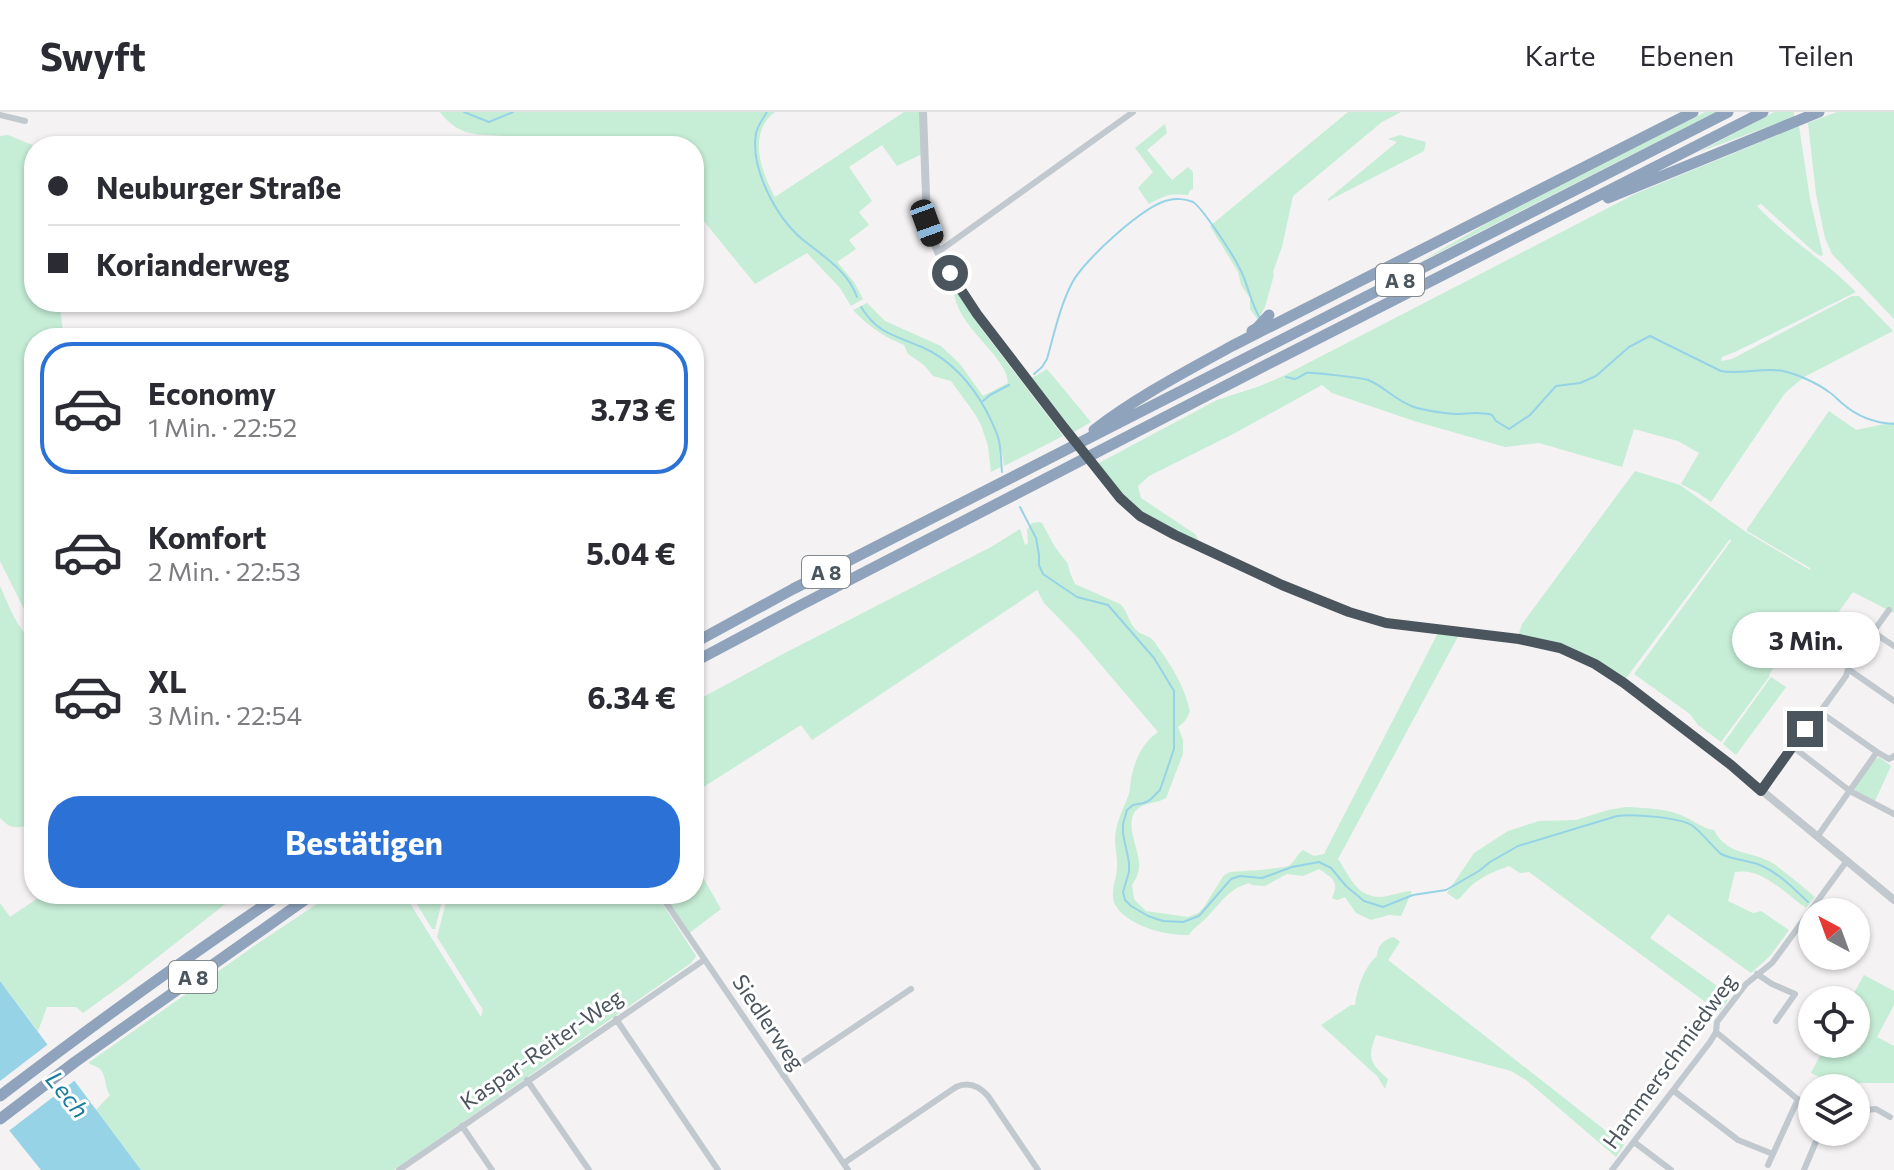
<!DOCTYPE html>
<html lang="de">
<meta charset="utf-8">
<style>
:root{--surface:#fff;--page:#f2f2f3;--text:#2b2b33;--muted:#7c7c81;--line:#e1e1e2;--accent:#2b71d6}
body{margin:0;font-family:Commissioner,sans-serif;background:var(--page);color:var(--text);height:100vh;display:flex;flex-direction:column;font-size:30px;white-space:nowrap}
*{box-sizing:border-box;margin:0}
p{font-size:26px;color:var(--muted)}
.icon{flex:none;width:44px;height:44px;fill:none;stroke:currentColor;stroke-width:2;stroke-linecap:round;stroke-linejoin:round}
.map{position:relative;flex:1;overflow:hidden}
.drawer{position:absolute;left:24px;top:216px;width:680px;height:576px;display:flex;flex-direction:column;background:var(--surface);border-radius:32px;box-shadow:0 2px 6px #0004}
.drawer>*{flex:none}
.hud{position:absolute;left:24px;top:24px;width:680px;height:176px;border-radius:32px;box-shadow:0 2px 6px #0004;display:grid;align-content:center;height:176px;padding:0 24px;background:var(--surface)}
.needle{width:52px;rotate:319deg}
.buttons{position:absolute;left:1798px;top:786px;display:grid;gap:16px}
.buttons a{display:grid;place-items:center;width:72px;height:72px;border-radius:50%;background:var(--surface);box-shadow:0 2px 6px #0004;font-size:40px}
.end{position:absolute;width:36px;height:36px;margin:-18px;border:10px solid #4b555e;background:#fff;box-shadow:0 0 0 4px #fff}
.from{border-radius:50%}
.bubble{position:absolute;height:56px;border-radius:28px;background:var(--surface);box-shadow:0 2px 6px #0004;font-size:26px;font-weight:700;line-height:56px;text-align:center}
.car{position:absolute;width:24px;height:48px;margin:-24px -12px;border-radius:10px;box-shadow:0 0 6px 2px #0007;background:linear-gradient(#222 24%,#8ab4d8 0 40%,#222 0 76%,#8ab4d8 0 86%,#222 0)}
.hud b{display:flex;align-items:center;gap:28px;height:76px;font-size:30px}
.hud b+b{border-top:2px solid var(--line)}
.hud i{width:20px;height:20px;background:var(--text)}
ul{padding:14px 0 0;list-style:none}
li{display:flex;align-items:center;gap:24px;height:132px;margin:0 16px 12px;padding:0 8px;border:4px solid transparent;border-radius:32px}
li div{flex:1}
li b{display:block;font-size:30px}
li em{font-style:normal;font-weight:700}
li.active{border-color:var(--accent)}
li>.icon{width:72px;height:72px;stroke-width:1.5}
.action{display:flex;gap:16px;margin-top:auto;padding:16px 24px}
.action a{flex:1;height:92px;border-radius:32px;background:var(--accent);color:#fff;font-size:32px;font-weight:700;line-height:92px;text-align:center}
header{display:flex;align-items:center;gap:48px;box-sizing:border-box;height:112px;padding:0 40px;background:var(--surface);border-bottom:2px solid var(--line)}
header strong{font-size:38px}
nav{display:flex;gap:44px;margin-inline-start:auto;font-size:28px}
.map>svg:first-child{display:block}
</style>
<header>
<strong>Swyft</strong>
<nav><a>Karte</a><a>Ebenen</a><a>Teilen</a></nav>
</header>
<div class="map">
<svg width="1894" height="1058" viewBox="0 0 1894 1058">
<rect width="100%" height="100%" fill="#f4f2f2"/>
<path fill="#c6edd6" d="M440,0H775C747,21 761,60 775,85L904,0H921L922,42L897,54L882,33L849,55L872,89L859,100L869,113L849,128L856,137L837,150L854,170L863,187L851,194L840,176L807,141L755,172L694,97V34H516L507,24C478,22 460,26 440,0Z
M1348,0H1401L1382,10L1293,84L1282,135L1273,160L1274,163L1265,195L1258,208L1250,197V186L1241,173L1238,160L1210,114Z
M1705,0H1716L1418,151L1491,109Z
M1774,0H1794V5L1699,40Z
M1837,0H1894V207L1832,142L1825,126L1816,82L1808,11Z
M1165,12L1167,21L1147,38L1172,68L1188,55L1193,60V77L1190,78L1188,83C1168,81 1167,83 1149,92L1138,76L1153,60L1135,36Z
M1799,14L1810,87L1823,143L1820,144L1813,139L1761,92L1757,94C1787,126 1825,149 1856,180L1737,239L1722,245L1721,249L1732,247L1852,184H1859L1893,219L1804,265L1785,281L1711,390L1698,381L1681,372L1699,341L1678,329L1634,317L1622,355L1539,331L1505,335L1414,309L1332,281L1322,273L1235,321L1149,364L1138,374L1141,386L1195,422L1201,433L1141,402L1123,384L1097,352L1217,288L1260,274L1281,265L1635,82Z
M8,23L35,34L34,190H59L64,226H34V517L0,449V24Z
M1400,23L1426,30L1424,39L1328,89V87L1397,30L1388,27Z
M954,176L986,223L1063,324L1004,354L1002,341L999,339L1001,355L991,360L988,334L981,313L975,302L951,269L933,264L924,253L908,242L904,233C884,225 868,214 853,198L867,191L885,209L941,234L960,252L983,284L1008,271C1007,242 953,214 954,176Z
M1047,257L1091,310L1074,320L1032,266Z
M1829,299L1856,318L1894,310V501L1853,480L1824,520L1807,509L1770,561L1769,565L1721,630L1698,613L1690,602L1634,562L1731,429L1730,427L1624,569L1596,550L1518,524L1522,512L1635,359L1680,373L1746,420L1810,458V456L1747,419V417Z
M1039,410L1042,411L1055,435L1068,452L1070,461L1075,472L1120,492C1128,499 1128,510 1136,518C1141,523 1148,523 1153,528C1156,531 1157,535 1160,538C1174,558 1185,576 1190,600L1185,609L1178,615L1183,628V642L1166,686C1158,691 1150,690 1142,694C1119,706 1141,737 1139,755C1139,762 1135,768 1132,773L1134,787L1146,799L1188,805L1198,801L1204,795L1224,763L1230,760C1240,759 1285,757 1290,753C1296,748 1296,743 1303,738L1314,744L1324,742L1440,517L1461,519L1338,747C1349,763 1356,785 1380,785C1390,785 1401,779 1412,779L1401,804L1389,803L1371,808L1356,801L1345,785L1337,788L1332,786C1340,769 1332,766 1319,757L1303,764L1287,762L1265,774L1252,773L1249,771C1227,778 1223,789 1208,804C1202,811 1194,815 1189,823C1167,824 1128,814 1116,794C1109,783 1116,769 1117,757C1118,747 1115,737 1115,726C1116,711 1122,699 1128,685C1130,680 1130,673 1131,667C1135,648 1142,631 1158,620L1079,527L1044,491L1037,478L812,628L801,613L694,681V590L783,542L991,435L1020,417L1025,433L1028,431L1027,418L1032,411Z
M0,474C9,494 17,517 34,531V711C19,716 12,719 0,706Z
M1771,565L1786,575L1736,643L1723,632Z
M1879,645L1891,654L1875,689L1855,678V675L1873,649Z
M1626,695C1643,696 1661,696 1678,702C1691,706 1700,716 1714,718C1728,745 1752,738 1774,752C1788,762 1802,774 1815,785L1806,796C1785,782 1763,755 1735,760L1728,789L1753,801L1761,799L1789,818L1770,844L1751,861L1668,802L1650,826L1731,884L1719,900L1529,760L1520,761L1509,754C1495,759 1483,764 1472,773C1466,778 1463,784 1457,788L1447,781L1474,741L1508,719L1539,709L1576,708L1608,698Z
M694,750L721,797L688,822L663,782H694Z
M44,782H238L126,870L83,901L76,895H47L38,919L0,869V791L10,805Z
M332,782H404L481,905L483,898L437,825L448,782H656L696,844L691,851L394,1058H141L96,998L110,983C104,975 107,963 99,956C95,954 92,953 88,951L260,830Z
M411,782H444L435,817H432Z
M1394,825L1400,830L1388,848L1624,1033L1616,1045L1526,968L1511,959L1376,923C1367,946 1370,951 1388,967L1385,977L1377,964L1321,913L1351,893H1355C1357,877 1364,855 1377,844C1377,834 1384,827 1394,825Z
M1864,863L1894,879V893L1877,925L1894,934V971H1832L1811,961L1826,932H1856V888H1850Z"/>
<path fill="#97d3e6" d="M0,869L141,1058H41L0,1007Z"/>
<path fill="#f4f2f2" d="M51,930L78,966L6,1021L0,1013V969Z"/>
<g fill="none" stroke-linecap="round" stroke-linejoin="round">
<path stroke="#97d3e6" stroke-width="2" d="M464,0L489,10L513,0
M767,0C763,7 757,14 756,22C750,56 776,105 802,127C823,144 848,159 857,185
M861,195C878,222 894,223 922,235C951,248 972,272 987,300C991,309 997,319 999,329C1001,339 1001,350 1002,360
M1034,262L1042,255L1047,247C1054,222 1060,194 1072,171C1084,148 1144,93 1169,88C1176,86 1186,87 1193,90C1202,95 1233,143 1239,155C1248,171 1250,190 1260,206
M1286,265L1295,267C1296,267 1305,262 1306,261C1311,260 1363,266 1368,268C1386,275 1396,290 1417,296C1429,299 1443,301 1455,302C1468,302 1479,299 1492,303L1496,309L1509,317L1530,303L1556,274L1580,271L1596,264L1629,235L1650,224L1721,259C1741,263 1763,255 1783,259C1797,262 1817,271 1829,280C1834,283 1838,288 1843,292C1858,305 1875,311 1894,312
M983,289L990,283L1009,273
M1020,395L1036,426L1039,443V453L1043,462L1077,485L1108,493L1154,546L1174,579V637L1160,678L1150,688L1144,691L1133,693L1127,698L1123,712V722L1129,750V760L1123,780L1125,788L1131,794L1148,804L1163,809L1183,810L1199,804L1231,767L1240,764L1262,766L1292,755L1319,750L1331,756L1346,774L1364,789L1383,795L1413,783L1446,778L1479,759L1490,750L1518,734L1617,704C1633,702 1680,705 1693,714C1703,722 1711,733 1721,742C1733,748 1747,748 1760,753C1779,761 1793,776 1808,790"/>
<path stroke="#c1c9cf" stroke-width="6" d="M0,3L25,9
M938,140L1133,0
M1873,520L1889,498
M1848,557L1894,589
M1820,600L1877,640
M1793,635L1850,679L1894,702
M1761,679L1814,605L1820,600L1846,564L1848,557L1873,520L1894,534
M1817,725L1877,640L1889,647L1894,644
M660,782L848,1058
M1757,862L1772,872L1795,882L1776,909
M616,907L718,1058
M1716,920L1789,980L1812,1000
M783,963L911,877
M527,968L589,1058
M1674,979L1738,1028L1773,1042
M1856,999L1876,997L1890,1005
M462,1014L492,1058
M1634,1030L1671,1058
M844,1051L956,975C969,969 979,974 988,984L1038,1058
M1768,1053L1798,987
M399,1058L704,848
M1612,1058L1710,930L1716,920L1717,910L1746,872L1772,851L1846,750
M1804,1058L1820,1020"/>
<path stroke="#c1c9cf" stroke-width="8" d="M923,0L927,111L938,140L963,183L991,221L1111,375L1140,404L1175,423L1282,473L1349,500L1386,511L1519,527L1560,536L1595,552L1624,571L1731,653L1894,788"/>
<path stroke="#8fa3bc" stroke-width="11" d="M1608,86L1819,0
M1252,219L1257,216L1269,203
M1094,318C1137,285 1185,260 1232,234L1693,0
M694,531L793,477L1728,0
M694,550L801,493L1266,253L1763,0
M0,984C92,914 185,846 281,782
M0,1007L75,950L313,782"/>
</g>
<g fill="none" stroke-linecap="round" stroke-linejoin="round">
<path stroke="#4b555e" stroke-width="10" d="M950,161L977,202L1062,313L1120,386L1140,404L1175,423L1282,473L1349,500L1386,511L1519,527L1560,536L1595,552L1624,571L1731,653L1761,679L1805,617"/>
</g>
<g text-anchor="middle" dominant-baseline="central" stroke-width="6" stroke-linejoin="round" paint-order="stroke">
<g fill="#fff" stroke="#81888e" stroke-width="2">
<rect x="1376" y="152" width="48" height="32" rx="6"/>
<rect x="802" y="444" width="48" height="32" rx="6"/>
<rect x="169" y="849" width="48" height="32" rx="6"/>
</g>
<g font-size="20" font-weight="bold" fill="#4b555e">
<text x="1400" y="168">A 8</text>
<text x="826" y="460">A 8</text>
<text x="193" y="865">A 8</text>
</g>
<g font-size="22" fill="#4b555e" stroke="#fff">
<text transform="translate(769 910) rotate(56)">Siedlerweg</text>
<text transform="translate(541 937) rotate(-35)">Kaspar-Reiter-Weg</text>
<text transform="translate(1669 949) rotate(-54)">Hammerschmiedweg</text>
</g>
<g font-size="24" font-style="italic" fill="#197c9c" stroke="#fff">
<text transform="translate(68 982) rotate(51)">Lech</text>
</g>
</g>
</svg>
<div class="buttons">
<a><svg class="needle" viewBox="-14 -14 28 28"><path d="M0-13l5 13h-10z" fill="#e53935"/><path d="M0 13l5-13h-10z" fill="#7c7c81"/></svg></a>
<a><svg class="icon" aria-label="locate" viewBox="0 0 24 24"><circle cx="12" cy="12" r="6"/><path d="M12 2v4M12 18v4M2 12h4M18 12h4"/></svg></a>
<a><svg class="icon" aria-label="layers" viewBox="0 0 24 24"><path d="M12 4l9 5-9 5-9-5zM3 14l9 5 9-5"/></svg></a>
</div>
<i class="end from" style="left:950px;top:161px"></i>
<i class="end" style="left:1805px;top:617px"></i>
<div class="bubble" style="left:1732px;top:500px;width:148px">3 Min.</div>
<i class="car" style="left:927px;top:111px;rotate:160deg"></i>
<div class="hud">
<b><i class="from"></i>Neuburger Straße</b>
<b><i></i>Korianderweg</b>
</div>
<section class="drawer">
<ul>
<li class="active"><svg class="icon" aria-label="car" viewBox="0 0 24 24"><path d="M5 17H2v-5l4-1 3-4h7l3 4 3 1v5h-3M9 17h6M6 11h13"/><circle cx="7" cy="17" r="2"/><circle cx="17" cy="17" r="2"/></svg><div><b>Economy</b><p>1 Min. · 22:52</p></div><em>3.73 €</em></li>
<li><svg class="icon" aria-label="car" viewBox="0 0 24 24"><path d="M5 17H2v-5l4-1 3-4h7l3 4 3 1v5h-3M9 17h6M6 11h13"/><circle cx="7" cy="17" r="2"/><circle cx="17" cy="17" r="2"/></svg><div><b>Komfort</b><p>2 Min. · 22:53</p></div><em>5.04 €</em></li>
<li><svg class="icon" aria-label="car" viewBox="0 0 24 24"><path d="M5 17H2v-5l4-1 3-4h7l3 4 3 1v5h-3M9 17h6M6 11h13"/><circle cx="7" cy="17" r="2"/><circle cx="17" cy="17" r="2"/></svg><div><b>XL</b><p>3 Min. · 22:54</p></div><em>6.34 €</em></li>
</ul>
<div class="action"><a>Bestätigen</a></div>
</section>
</div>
